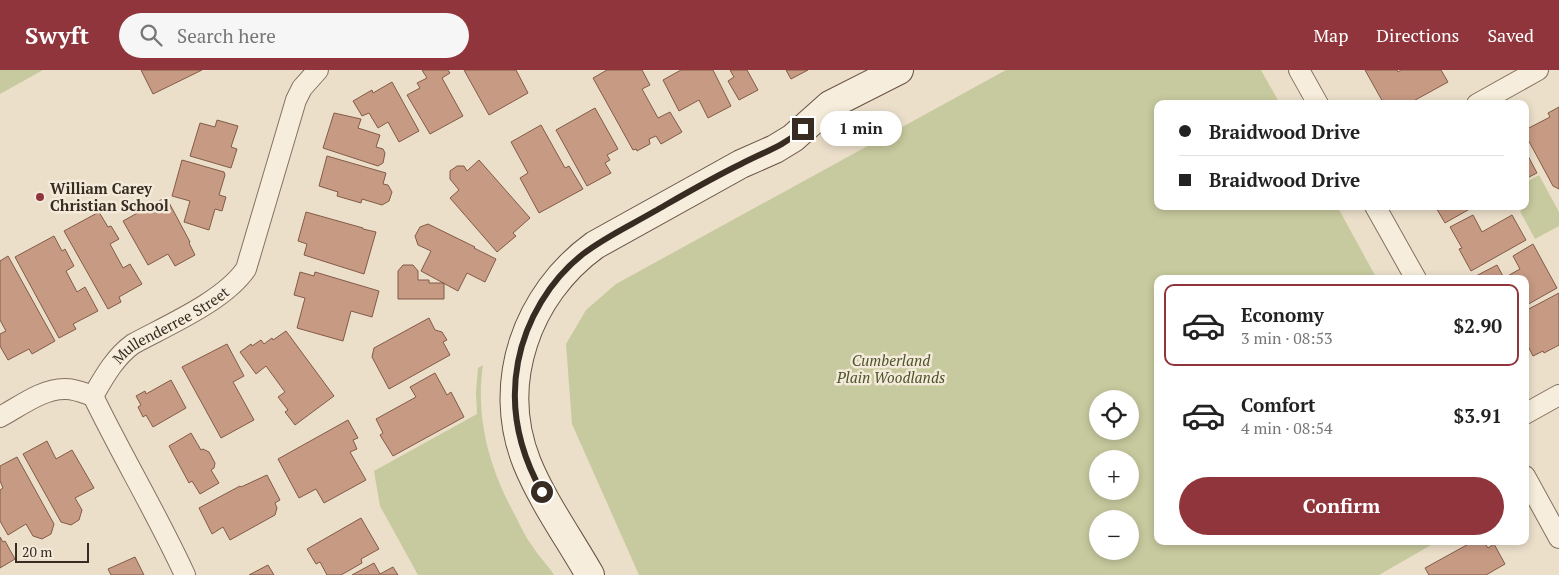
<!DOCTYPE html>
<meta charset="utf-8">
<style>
:root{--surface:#fff;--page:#f6f6f6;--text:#222;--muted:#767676;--line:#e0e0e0;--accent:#90353c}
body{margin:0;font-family:"PT Serif",serif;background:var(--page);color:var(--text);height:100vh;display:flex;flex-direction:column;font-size:19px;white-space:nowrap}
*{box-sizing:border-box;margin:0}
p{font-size:16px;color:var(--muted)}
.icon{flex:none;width:28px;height:28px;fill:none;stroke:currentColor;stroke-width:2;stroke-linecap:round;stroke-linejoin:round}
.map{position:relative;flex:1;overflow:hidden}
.sheet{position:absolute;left:1154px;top:205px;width:375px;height:270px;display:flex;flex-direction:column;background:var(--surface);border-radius:10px;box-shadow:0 2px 8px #0003}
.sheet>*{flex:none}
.banner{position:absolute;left:1154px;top:30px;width:375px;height:110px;border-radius:10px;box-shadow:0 2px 8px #0003;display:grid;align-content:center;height:110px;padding:0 25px;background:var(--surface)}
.fabs{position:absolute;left:1089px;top:320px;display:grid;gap:10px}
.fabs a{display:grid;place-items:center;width:50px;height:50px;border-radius:50%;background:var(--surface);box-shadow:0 2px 8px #0003;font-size:25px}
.scale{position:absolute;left:15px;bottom:12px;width:74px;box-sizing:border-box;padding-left:5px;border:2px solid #382b22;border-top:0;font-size:14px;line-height:18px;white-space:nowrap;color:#382b22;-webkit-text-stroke:4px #f3ead9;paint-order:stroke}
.end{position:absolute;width:22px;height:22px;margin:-11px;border:6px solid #382b22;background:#fff;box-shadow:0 0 0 2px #fff}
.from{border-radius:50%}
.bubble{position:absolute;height:35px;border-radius:18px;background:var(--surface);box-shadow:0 2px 8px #0003;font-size:16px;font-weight:600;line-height:35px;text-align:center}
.banner b{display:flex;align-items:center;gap:18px;height:48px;font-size:19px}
.banner b+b{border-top:1px solid var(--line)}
.banner i{width:12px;height:12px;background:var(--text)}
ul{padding:9px 0 0;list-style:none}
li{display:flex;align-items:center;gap:15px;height:82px;margin:0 10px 8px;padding:0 15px;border:2px solid transparent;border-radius:10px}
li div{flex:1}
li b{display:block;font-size:19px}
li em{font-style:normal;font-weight:600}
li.selected{border-color:var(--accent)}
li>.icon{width:45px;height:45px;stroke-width:1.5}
.action{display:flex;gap:10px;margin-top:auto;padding:10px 25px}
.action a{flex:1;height:58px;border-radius:30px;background:var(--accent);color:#fff;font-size:20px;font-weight:600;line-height:58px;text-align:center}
header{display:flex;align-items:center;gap:30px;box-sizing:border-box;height:70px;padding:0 25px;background:var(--accent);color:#fff}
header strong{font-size:24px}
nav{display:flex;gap:28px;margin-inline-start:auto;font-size:18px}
.search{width:350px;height:45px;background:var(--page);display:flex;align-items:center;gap:12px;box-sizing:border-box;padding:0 18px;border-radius:28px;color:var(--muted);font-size:19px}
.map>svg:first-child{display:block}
</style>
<header>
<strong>Swyft</strong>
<div class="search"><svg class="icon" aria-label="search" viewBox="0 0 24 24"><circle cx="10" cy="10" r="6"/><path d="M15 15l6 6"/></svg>Search here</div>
<nav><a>Map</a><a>Directions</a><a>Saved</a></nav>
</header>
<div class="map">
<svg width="1559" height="505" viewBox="0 0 1559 505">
<rect width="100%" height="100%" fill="#ebdfca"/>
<path fill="#c7c99e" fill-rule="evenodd" d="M0,0H43L0,24Z
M1006,0H1261L1280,34H1158V136H1337L1377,209H1158V471H1438L1379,505H639L572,354L566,274L586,240L616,214ZM1098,329H1130V361H1098ZM1098,389H1130V421H1098ZM1098,449H1130V481H1098Z
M1539,105L1559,142V156L1535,169L1520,141L1522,140L1521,137L1518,138L1517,136H1525V113Z
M483,295C475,349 490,400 516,447C521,457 526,468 533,477C539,487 548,495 554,505H418L380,436L374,401L477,344L476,322L478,298Z"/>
<path fill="#c69a83" stroke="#835b47" d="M141,0H202L153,24Z
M422,0H448L450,3L442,8L463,46L430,64L407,25L420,18L417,13L427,8Z
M464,0H516L528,23L489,45Z
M607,0H642L650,15L642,19L658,48L670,42L682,62L661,74L656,66L649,69L650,74L637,81L636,79L633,80L593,8Z
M681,0H713L731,36L708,48L699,30L679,41L663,10Z
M730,0H747L758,20L739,30L728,11L734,7Z
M786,0H808L791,9Z
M1365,0H1397L1398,2L1401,0H1441L1448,12L1408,34H1384Z
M392,12L419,61L399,72L388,52L378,58L369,43L362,46L353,31L372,20L373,23Z
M1559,37V119L1553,116L1525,64V60L1550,47L1548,43Z
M595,38L618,79L607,85L610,90L605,93L611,103L587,116L556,60Z
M334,43L361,49L358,58L380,65L376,77L383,79L385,83L383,93L378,96L323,78Z
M217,50L238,56L231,77L237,79L231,98L190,86L200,53L215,57Z
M541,55L565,98L569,96L583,119L539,143L520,108L528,103L511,72Z
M1527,84L1537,103L1525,109V85Z
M327,86L386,103L383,114L388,115L392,122L389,131L382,135L362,129L361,133L337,126L338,122L319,116Z
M182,90L224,102L225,105L219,125L226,127L222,141L215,139L209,160L184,152L190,131L172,126Z
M479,90L530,148L513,163L516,166L497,182L450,128L459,120L450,109V101L457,96H464L467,101Z
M166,127L190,172L189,173L195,185L175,196L168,184L148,195L123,151Z
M1435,136H1475L1445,153Z
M99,142L108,157L111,156L119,169L110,174L123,198L130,194L142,214L119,227L121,232L108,239L64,161Z
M306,142L363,158V159L376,162L364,204L304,185L307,174L298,171Z
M1473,145L1482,162L1512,145L1526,170L1471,201L1459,179L1462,178L1450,157Z
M428,154L475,177L474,178L496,189L485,212L467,203L458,221L421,201L431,181L418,175L415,166L420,157Z
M54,166L62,181L65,179L74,196L66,201L77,222L85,217L98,241L73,254L76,259L59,268L15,187Z
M1533,174L1557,218L1525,236V209H1475L1474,207L1497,195L1504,208L1520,199L1513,186Z
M8,186L55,271L32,284L29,279L8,290L0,276V264L6,261L0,250V191Z
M403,195H413L418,201V210H429V213H444V229H398V201Z
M300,202L314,206L315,202L379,221L372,247L351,241L343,271L297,258L305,228L294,225Z
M1559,223V275L1544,283L1543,281L1533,286L1528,276L1525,278V258L1529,256L1525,248V241Z
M429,248L435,260L442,262L447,270L443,272L450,285L389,319L372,287L374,278Z
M286,261L334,326L295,355L285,342L288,340L278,327L285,322L266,296L256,304L240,282L251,274L252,276L261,270L264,274L272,268L273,270Z
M227,274L244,306L233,312L254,350L221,368L182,297Z
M435,303L447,325L451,322L464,347L393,386L380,365L383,363L376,349L416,327L410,317Z
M171,310L186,338L153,357L146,345L143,347L138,337L141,335L136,326L145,321L146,324Z
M348,350L358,368L353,370L357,379L350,382L366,410L324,433L316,419L299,428L278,389Z
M191,363L201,380L203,379L209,382L215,393L214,398L211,400L219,413L200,424L192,411L189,413L169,376Z
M47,371L56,389L72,380L94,418L75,428L82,440L79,450L71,455L61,452L23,384Z
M17,387L54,454L51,464L42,469L33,466L26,454L8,465L0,451V420L3,418L0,411V396Z
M267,405L280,430L275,433L277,438L275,445L230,470L223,457L212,464L199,438L240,416L241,417Z
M361,448L379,479L361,489L362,493L341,505H327L320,492L316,494L307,479Z
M0,467L3,472L5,471L15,489L0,498Z
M1474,471H1477L1479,475L1484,472L1488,478L1494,474L1505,494L1486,505H1429L1425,498Z
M135,487L144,505H111L108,499Z
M374,493L380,504L393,497L398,505H352Z
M268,495L274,505H249Z"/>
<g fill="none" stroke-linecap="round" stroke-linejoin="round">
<defs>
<g id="street">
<path d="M1299,0L1318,34"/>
<path d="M1477,34L1538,0"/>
<path d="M1375,136L1416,209"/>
<path id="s1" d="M93,326C104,307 115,287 133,274C168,255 224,231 246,199L296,30L302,18L318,0"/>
<path d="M93,326C122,386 157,444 185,505"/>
<path d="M1525,344L1559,325"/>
<path d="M0,347C19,337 43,318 66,319C75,319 84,323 93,326"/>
<path d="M1525,406L1559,468"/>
</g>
<path id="secondary" d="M590,505C569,468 543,432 527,393C495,313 527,224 595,175L741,94L775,79L793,68L830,35L899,0"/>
</defs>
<use href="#street" stroke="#867160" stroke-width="22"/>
<use href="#secondary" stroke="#685343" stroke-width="30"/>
<use href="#street" stroke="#f6eddc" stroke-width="20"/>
<use href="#secondary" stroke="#f6eddc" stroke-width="28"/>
</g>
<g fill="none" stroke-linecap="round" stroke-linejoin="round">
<path stroke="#382b22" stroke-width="6" d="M542,422C519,381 509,339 518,292C526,250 550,210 583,184C605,167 631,155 655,141C683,125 712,108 741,94C766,81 782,77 803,59"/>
</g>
<circle fill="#90353c" stroke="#f3ead9" stroke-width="2" cx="40" cy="127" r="5"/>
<g text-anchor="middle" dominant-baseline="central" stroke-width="5" stroke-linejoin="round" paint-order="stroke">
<g font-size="15" font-weight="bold" fill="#382b22" stroke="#f3ead9" text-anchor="start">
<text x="50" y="118">William Carey<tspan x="50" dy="17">Christian School</tspan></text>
</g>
<g font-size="15" fill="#382b22" stroke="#f3ead9">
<text stroke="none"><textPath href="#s1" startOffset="108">Mullenderree Street</textPath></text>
</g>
<g font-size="15" font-style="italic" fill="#4c532a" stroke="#f3ead9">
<text x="891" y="290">Cumberland<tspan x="891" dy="17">Plain Woodlands</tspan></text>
</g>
</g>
</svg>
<div class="fabs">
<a><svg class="icon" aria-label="locate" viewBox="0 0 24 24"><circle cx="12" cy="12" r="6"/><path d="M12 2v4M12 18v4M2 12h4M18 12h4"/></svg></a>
<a>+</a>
<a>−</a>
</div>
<div class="scale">20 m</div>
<i class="end from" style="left:542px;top:422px"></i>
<i class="end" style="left:803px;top:59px"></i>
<div class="bubble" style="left:820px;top:41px;width:82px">1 min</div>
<div class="banner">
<b><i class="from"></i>Braidwood Drive</b>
<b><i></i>Braidwood Drive</b>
</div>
<section class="sheet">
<ul>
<li class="selected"><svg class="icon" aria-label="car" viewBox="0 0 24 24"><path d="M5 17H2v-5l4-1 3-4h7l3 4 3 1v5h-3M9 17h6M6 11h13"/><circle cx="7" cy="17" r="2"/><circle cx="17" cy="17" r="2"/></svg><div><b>Economy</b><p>3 min · 08:53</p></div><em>$2.90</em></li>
<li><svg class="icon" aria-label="car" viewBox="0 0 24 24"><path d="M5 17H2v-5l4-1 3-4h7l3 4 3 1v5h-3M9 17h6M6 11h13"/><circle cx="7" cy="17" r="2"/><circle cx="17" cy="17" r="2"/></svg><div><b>Comfort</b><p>4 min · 08:54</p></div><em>$3.91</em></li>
</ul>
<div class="action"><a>Confirm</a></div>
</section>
</div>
